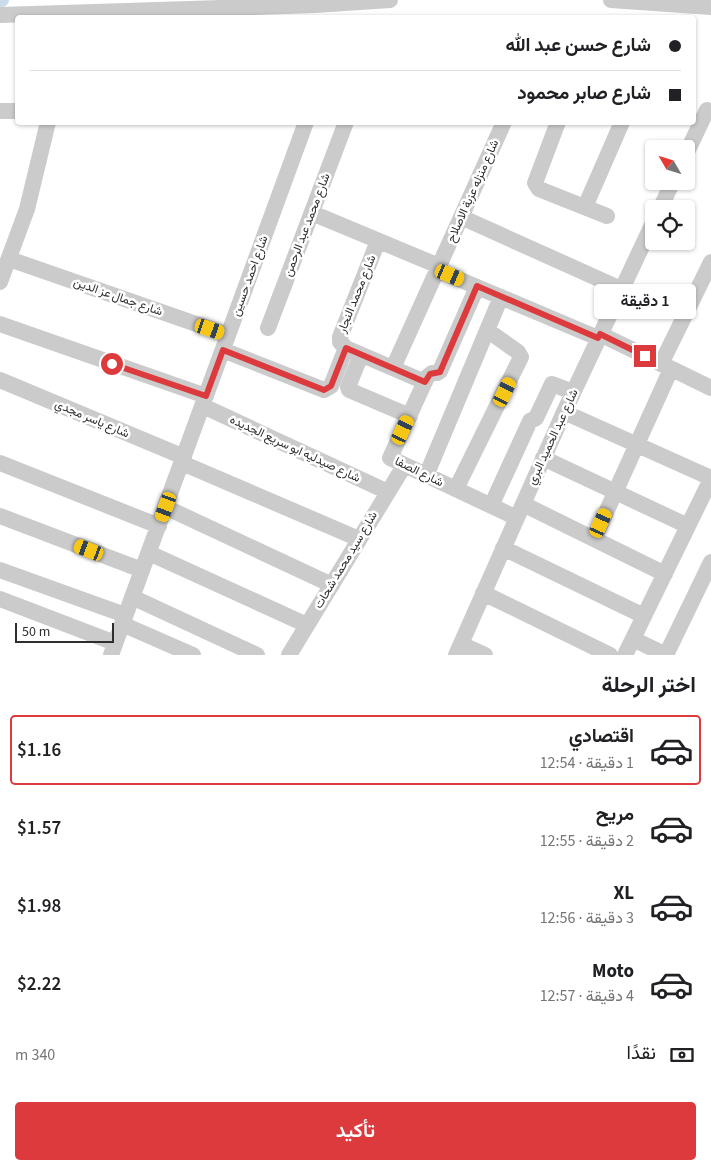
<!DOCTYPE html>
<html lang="ar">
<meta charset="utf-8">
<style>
:root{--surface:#fff;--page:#f2f2f2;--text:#202124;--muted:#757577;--line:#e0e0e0;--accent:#dc3a3c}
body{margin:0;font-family:"Source Sans 3",Vazirmatn,sans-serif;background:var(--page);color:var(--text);direction:rtl;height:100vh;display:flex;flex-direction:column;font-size:19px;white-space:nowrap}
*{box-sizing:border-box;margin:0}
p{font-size:16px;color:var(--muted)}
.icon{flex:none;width:28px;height:28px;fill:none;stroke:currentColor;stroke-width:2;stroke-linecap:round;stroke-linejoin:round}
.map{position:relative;height:655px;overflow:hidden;direction:ltr}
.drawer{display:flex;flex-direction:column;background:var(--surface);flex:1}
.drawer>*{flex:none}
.hud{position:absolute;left:15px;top:15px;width:681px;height:110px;border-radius:5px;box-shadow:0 1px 4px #0004;direction:rtl;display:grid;align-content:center;height:110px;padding:0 15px;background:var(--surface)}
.needle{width:32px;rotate:309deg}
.tools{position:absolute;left:645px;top:140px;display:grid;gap:10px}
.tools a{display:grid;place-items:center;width:50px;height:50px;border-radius:5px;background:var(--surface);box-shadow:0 1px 4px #0004;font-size:25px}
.scale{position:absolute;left:15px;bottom:12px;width:99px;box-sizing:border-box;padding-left:5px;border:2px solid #2e2e2e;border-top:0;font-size:14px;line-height:18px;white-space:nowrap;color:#2e2e2e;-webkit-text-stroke:4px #fff;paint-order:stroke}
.end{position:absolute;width:22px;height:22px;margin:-11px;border:6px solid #dc3a3c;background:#fff;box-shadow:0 0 0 2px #fff}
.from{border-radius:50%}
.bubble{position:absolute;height:35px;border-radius:5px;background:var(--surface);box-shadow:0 1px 4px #0004;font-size:16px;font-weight:600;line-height:35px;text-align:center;direction:rtl}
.car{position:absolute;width:15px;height:30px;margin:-15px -8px;border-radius:6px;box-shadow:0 0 4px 1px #0007;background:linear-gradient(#f5c518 24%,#345 0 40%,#f5c518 0 76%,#345 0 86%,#f5c518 0)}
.hud b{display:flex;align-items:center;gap:18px;height:48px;font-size:19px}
.hud b+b{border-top:1px solid var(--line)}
.hud i{width:12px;height:12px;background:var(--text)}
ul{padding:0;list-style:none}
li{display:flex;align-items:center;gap:15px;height:70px;margin:0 10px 8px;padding:0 5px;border:2px solid transparent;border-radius:5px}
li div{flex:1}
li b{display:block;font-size:19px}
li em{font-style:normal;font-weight:600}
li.on{border-color:var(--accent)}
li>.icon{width:45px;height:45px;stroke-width:1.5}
h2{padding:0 15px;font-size:22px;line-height:60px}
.pay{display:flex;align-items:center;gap:12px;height:55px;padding:0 15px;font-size:19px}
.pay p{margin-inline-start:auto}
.button{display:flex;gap:10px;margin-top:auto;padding:10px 15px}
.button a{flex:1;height:58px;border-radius:5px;background:var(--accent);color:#fff;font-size:20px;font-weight:600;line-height:58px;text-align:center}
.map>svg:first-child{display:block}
</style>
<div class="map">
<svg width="711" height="655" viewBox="0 0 711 655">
<rect width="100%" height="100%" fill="#fff"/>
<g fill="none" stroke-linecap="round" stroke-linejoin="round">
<path stroke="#cadbea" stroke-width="14" d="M0,0H2"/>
<path stroke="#cbcbcb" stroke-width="16" d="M611,0L711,7
M0,15L315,5L390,0
M0,111H18
M558,122L535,183L539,189L607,216
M686,154L707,110
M585,207L622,122
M660,209L673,181
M312,213L439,266
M461,217L621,289
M378,241L340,337V342L346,348L425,382
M9,259L228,335
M437,270L598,338
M0,282L27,209L48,122
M477,287L440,371L437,373H432L427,377L390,458L517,518
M0,324L206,396
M268,328L346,122
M600,334L711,388
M223,350L324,390L331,386L346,348
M361,355L348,387L349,390L410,416
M661,364L711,262
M393,368L504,122
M0,380L184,457
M203,406L388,492
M564,412L711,478
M543,458L688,526
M0,463L159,526
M182,463L359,539
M426,476L501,297
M456,489L521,357L518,352L487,330
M523,504L665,574
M491,506L530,421L536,418L552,384L573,392
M165,507L332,585
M0,516L142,570
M594,539L671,369
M503,548L644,616
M149,553L307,625
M0,570L125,615
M483,593L610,655
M132,597L257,655
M0,599L115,643
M122,624L193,655
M633,639L666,655
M461,644L485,655
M111,655L306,122
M289,655L404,466
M456,655L564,412L654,221
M625,655L711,479
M666,655L711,562"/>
</g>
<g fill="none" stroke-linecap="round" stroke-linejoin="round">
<path stroke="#dc3a3c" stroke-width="6" d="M112,364L206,396L223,350L324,390L331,386L346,348L425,382L430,374L440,372L477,286L598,338L600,334L645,356"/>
</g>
<g text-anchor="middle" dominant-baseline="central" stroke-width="5" stroke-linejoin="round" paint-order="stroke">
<g font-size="12" fill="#2e2e2e" stroke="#fff">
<text transform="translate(473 191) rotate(-66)">شارع منزله عزبة الاصلاح</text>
<text transform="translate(307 225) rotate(-69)">شارع محمد عبد الرحمن</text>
<text transform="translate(250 276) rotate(-70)">شارع احمد حسين</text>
<text transform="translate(357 294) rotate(-68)">شارع محمد النجار</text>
<text transform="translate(118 297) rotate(19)">شارع جمال عز الدين</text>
<text transform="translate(92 419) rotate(23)">شارع ياسر مجدي</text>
<text transform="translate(553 437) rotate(-65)">شارع عبد الحميد البري</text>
<text transform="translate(295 449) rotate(25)">شارع صيدليه ابو سريع الجديده</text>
<text transform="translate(419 472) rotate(26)">شارع الصفا</text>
<text transform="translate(346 560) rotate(-59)">شارع سيد محمد شحات</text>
</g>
</g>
</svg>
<div class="tools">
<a><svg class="needle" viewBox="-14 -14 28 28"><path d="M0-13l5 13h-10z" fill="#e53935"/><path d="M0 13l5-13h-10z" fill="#757577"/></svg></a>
<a><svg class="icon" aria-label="locate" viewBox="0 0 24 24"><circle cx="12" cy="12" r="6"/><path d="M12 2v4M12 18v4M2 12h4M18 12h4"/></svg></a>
</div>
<div class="scale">50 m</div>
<i class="end from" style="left:112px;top:364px"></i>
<i class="end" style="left:645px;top:356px"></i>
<div class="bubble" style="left:594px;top:284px;width:102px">1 دقيقة</div>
<i class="car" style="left:450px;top:275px;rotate:113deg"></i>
<i class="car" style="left:210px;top:329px;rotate:109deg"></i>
<i class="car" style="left:505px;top:392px;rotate:26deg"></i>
<i class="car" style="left:403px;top:430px;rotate:25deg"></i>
<i class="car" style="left:166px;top:507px;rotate:200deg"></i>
<i class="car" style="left:601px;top:523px;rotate:24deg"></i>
<i class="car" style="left:89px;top:550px;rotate:291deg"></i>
<div class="hud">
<b><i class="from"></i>شارع حسن عبد الله</b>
<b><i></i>شارع صابر محمود</b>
</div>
</div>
<section class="drawer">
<h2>اختر الرحلة</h2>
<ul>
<li class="on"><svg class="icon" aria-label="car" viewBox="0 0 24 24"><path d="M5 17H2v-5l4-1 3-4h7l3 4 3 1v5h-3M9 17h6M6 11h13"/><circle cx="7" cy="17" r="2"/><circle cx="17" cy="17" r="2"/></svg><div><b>اقتصادي</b><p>1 دقيقة · 12:54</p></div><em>$1.16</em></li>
<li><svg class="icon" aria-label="car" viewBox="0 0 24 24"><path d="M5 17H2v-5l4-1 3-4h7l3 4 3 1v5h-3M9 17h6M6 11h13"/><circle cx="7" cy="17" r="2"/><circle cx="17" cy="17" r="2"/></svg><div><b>مريح</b><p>2 دقيقة · 12:55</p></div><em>$1.57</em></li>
<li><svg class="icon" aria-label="car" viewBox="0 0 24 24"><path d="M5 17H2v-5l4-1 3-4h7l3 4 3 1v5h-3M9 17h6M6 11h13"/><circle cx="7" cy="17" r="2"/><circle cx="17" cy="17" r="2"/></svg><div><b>XL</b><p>3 دقيقة · 12:56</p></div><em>$1.98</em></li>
<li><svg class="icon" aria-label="car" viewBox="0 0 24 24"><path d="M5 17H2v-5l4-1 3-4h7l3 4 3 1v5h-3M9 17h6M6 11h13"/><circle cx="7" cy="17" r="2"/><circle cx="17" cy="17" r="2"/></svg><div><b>Moto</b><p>4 دقيقة · 12:57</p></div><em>$2.22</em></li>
</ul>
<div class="pay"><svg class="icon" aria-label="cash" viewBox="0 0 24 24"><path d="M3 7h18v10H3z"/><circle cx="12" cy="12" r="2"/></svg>نقدًا<p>340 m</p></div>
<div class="button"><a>تأكيد</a></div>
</section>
